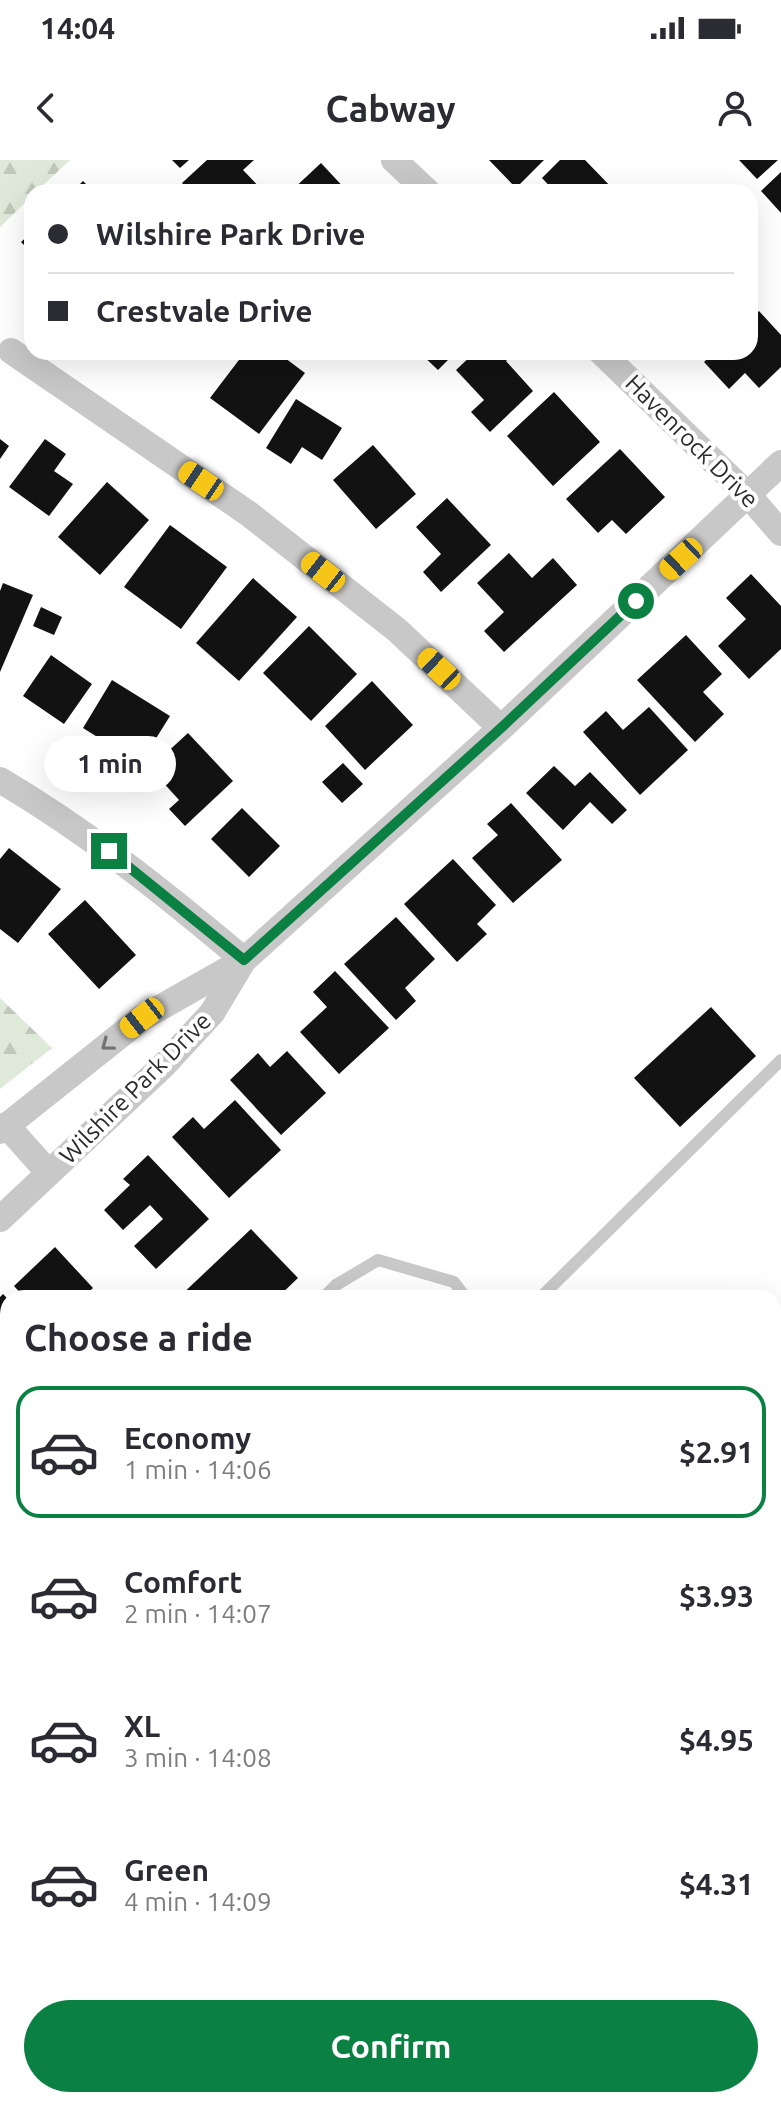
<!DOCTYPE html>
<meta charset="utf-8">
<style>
:root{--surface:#fff;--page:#f7f7f7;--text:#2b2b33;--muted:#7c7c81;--line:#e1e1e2;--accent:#0b8043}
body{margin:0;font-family:Ubuntu,sans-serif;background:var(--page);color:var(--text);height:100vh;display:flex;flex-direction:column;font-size:30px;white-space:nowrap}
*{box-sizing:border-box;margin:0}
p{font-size:26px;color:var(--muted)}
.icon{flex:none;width:44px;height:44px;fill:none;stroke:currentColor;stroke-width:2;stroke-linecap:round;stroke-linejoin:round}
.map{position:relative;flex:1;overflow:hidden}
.drawer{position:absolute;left:0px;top:1130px;width:782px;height:818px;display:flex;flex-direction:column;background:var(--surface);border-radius:24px 24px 0 0;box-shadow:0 8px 32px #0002}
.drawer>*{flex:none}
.top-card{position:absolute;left:24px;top:24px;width:734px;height:176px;border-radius:24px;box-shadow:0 8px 32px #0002;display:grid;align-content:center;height:176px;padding:0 24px;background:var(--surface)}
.end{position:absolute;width:36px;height:36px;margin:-18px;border:10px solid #0b8043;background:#fff;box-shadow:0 0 0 4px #fff}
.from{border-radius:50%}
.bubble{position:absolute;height:56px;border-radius:28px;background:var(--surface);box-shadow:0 8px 32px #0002;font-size:26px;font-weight:600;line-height:56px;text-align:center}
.car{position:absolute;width:24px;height:48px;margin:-24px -12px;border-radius:10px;box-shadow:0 0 6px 2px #0007;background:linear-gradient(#f5c518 24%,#345 0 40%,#f5c518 0 76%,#345 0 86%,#f5c518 0)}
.top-card b{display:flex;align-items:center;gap:28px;height:76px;font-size:30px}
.top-card b+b{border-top:2px solid var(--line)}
.top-card i{width:20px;height:20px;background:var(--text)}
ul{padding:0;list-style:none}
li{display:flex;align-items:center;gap:24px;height:132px;margin:0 16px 12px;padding:0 8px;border:4px solid transparent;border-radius:24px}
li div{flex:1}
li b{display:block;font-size:30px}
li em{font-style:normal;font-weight:600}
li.on{border-color:var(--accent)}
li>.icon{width:72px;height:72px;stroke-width:1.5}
h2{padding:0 24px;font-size:36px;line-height:96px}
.button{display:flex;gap:16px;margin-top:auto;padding:16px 24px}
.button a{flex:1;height:92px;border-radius:48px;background:var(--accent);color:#fff;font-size:32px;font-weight:600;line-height:92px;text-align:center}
.status{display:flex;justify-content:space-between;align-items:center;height:56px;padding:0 40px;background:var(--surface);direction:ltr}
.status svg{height:22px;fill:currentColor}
header{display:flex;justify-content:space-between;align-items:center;height:104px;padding:0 24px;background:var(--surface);font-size:36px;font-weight:600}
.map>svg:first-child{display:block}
</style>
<div class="status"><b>14:04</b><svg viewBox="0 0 49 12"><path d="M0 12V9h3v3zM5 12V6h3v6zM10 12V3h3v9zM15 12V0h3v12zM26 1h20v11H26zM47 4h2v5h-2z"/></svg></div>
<header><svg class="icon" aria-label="back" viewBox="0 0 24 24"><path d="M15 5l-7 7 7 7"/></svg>Cabway<svg class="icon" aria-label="person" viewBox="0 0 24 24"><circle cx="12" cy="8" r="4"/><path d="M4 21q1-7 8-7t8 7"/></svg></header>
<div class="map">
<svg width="781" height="1947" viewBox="0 0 781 1947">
<defs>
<pattern id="forest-firs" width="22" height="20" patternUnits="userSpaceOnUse" patternTransform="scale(2)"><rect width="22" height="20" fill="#dfe9d9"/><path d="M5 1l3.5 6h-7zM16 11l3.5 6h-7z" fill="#c0c8ba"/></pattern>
</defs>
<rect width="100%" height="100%" fill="#fff"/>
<path fill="url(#forest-firs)" d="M0,0H70L36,32H32V36L0,67Z
M0,838L52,888L0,929Z"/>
<path fill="#121212" d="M172,0H189L180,8Z
M207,0H254L243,10L264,32H190L182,23Z
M489,0H544L516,28Z
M560,0H585L616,32H555L542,18Z
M739,0H778L757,19Z
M321,3L348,32H290Z
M781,12V53L761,31Z
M83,21L94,32H72Z
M32,72V93L21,82Z
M759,151L781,175V207L759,228L745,213L729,229L704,202L714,192H750V159Z
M245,192H277L305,213L259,274L210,238Z
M419,192H456L438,210Z
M475,192H515L506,201L533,231L490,272L471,252L484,240L456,210Z
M554,232L600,282L553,326L507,276Z
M296,239L342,268L322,300L302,287L291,304L266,288Z
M0,279L9,286L0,299Z
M45,279L66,294L54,311L73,324L49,356L9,327Z
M373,285L416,334L376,369L333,320Z
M620,289L665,337L626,374L612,360L598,373L566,339Z
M107,322L149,360L100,415L58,377Z
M447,338L491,385L441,432L423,412L441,394L416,367Z
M170,365L227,407L181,469L124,427Z
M509,393L532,418L553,398L577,425L504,492L484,471L504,452L477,423Z
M751,414L781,446V489L749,519L718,486L746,459L726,438Z
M253,418L297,457L239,521L196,483Z
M3,423L33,435L0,512V431Z
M41,447L62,457L54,475L33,466Z
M309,466L357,514L311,561L263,513Z
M686,475L722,514L703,532L724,554L695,582L637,520Z
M51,495L92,524L64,564L23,536Z
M112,520L170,556L130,620L105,604L115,588L83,568Z
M372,521L413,565L365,610L325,566Z
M649,547L688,590L640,635L583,572L606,551L623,570Z
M188,573L233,621L185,666L169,649L179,640L150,608Z
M343,603L363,624L342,643L322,622Z
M554,606L575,626L590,612L627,650L612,664L590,642L563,670L526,633Z
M511,643L562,700L513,743L472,698L498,675L487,664Z
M242,648L280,686L249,717L211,679Z
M9,688L61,729L18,783L0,769V699Z
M453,699L496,745L477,764L487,774L457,802L404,744Z
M85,740L136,795L99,829L48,774Z
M396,757L435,799L405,828L416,841L396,860L344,804Z
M335,811L389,868L339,914L300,872L327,847L313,832Z
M711,847L756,896L680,967L634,918Z
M287,891L326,933L281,975L230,920L258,893L270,907Z
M235,940L281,990L229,1038L172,977L193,957L204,969Z
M148,995L209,1059L156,1109L134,1086L163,1059L150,1045L123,1070L104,1050L130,1025L123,1019Z
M251,1069L298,1118L277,1138H178Z
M55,1087L93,1128L82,1138H25L14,1126Z
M3,1134L8,1139V1219L0,1210V1137Z
M0,1524L8,1528V1563L0,1578Z
M774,1668L781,1671V1706L774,1704Z
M138,1940H220L214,1947H132Z
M612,1940H676L694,1947H609Z"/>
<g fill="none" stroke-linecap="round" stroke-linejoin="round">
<path stroke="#c8c8c8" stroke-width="12" d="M323,1138L336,1125L378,1100L454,1122L466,1138
M540,1138L781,900"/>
<path stroke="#c8c8c8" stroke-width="26" d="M394,0L428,32
M11,191L249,354L397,470L501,568
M601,192L748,335L781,373
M0,620C88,672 166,734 244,800
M6,965L49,1013
M0,971L142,858L244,800L501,568L781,303
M0,1059L164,905L212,853L242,803
M774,1768L781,1770
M774,1844L781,1843
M296,1940L307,1947
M730,1947L732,1940"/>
<path stroke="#b5b5b5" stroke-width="36" d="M0,1354L8,1356
M774,1534L781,1536"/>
</g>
<defs><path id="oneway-chevron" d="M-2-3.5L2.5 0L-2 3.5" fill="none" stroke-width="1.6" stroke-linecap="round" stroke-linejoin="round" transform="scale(2)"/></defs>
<use stroke="#727272" href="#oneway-chevron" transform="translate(107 885) rotate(143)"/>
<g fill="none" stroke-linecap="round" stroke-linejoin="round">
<path stroke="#0b8043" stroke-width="10" d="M109,691L244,800L501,568L636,441"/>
</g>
<g text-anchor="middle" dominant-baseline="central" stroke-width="8" stroke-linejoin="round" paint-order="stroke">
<g font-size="24" fill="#2b2b2b" stroke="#fff">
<text transform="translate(692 281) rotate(45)">Havenrock Drive</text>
<text transform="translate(135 928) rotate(-45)">Wilshire Park Drive</text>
</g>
</g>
</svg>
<i class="end from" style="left:636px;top:441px"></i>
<i class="end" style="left:109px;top:691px"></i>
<div class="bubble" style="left:44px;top:576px;width:132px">1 min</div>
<i class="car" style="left:201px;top:321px;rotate:304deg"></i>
<i class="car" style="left:681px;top:399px;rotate:227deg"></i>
<i class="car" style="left:323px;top:412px;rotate:308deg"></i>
<i class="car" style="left:439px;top:509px;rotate:313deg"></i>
<i class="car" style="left:142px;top:858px;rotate:232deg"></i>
<div class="top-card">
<b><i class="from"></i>Wilshire Park Drive</b>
<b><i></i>Crestvale Drive</b>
</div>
<section class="drawer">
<h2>Choose a ride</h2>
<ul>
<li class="on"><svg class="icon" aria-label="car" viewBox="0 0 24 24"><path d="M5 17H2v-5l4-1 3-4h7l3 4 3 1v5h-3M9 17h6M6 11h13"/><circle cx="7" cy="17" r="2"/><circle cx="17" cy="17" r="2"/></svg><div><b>Economy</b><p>1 min · 14:06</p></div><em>$2.91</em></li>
<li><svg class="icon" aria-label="car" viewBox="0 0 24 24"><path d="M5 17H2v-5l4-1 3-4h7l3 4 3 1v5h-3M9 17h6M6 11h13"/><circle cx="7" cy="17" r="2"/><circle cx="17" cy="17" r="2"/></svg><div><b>Comfort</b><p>2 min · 14:07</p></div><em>$3.93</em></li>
<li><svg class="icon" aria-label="car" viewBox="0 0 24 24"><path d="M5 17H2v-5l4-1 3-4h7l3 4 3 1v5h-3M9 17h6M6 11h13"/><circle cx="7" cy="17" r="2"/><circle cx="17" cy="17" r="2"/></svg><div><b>XL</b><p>3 min · 14:08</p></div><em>$4.95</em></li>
<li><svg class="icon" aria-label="car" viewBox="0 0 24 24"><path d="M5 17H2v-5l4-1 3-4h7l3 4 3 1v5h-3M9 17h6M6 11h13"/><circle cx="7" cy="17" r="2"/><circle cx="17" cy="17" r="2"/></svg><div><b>Green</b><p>4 min · 14:09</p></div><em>$4.31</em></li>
</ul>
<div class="button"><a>Confirm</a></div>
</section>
</div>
